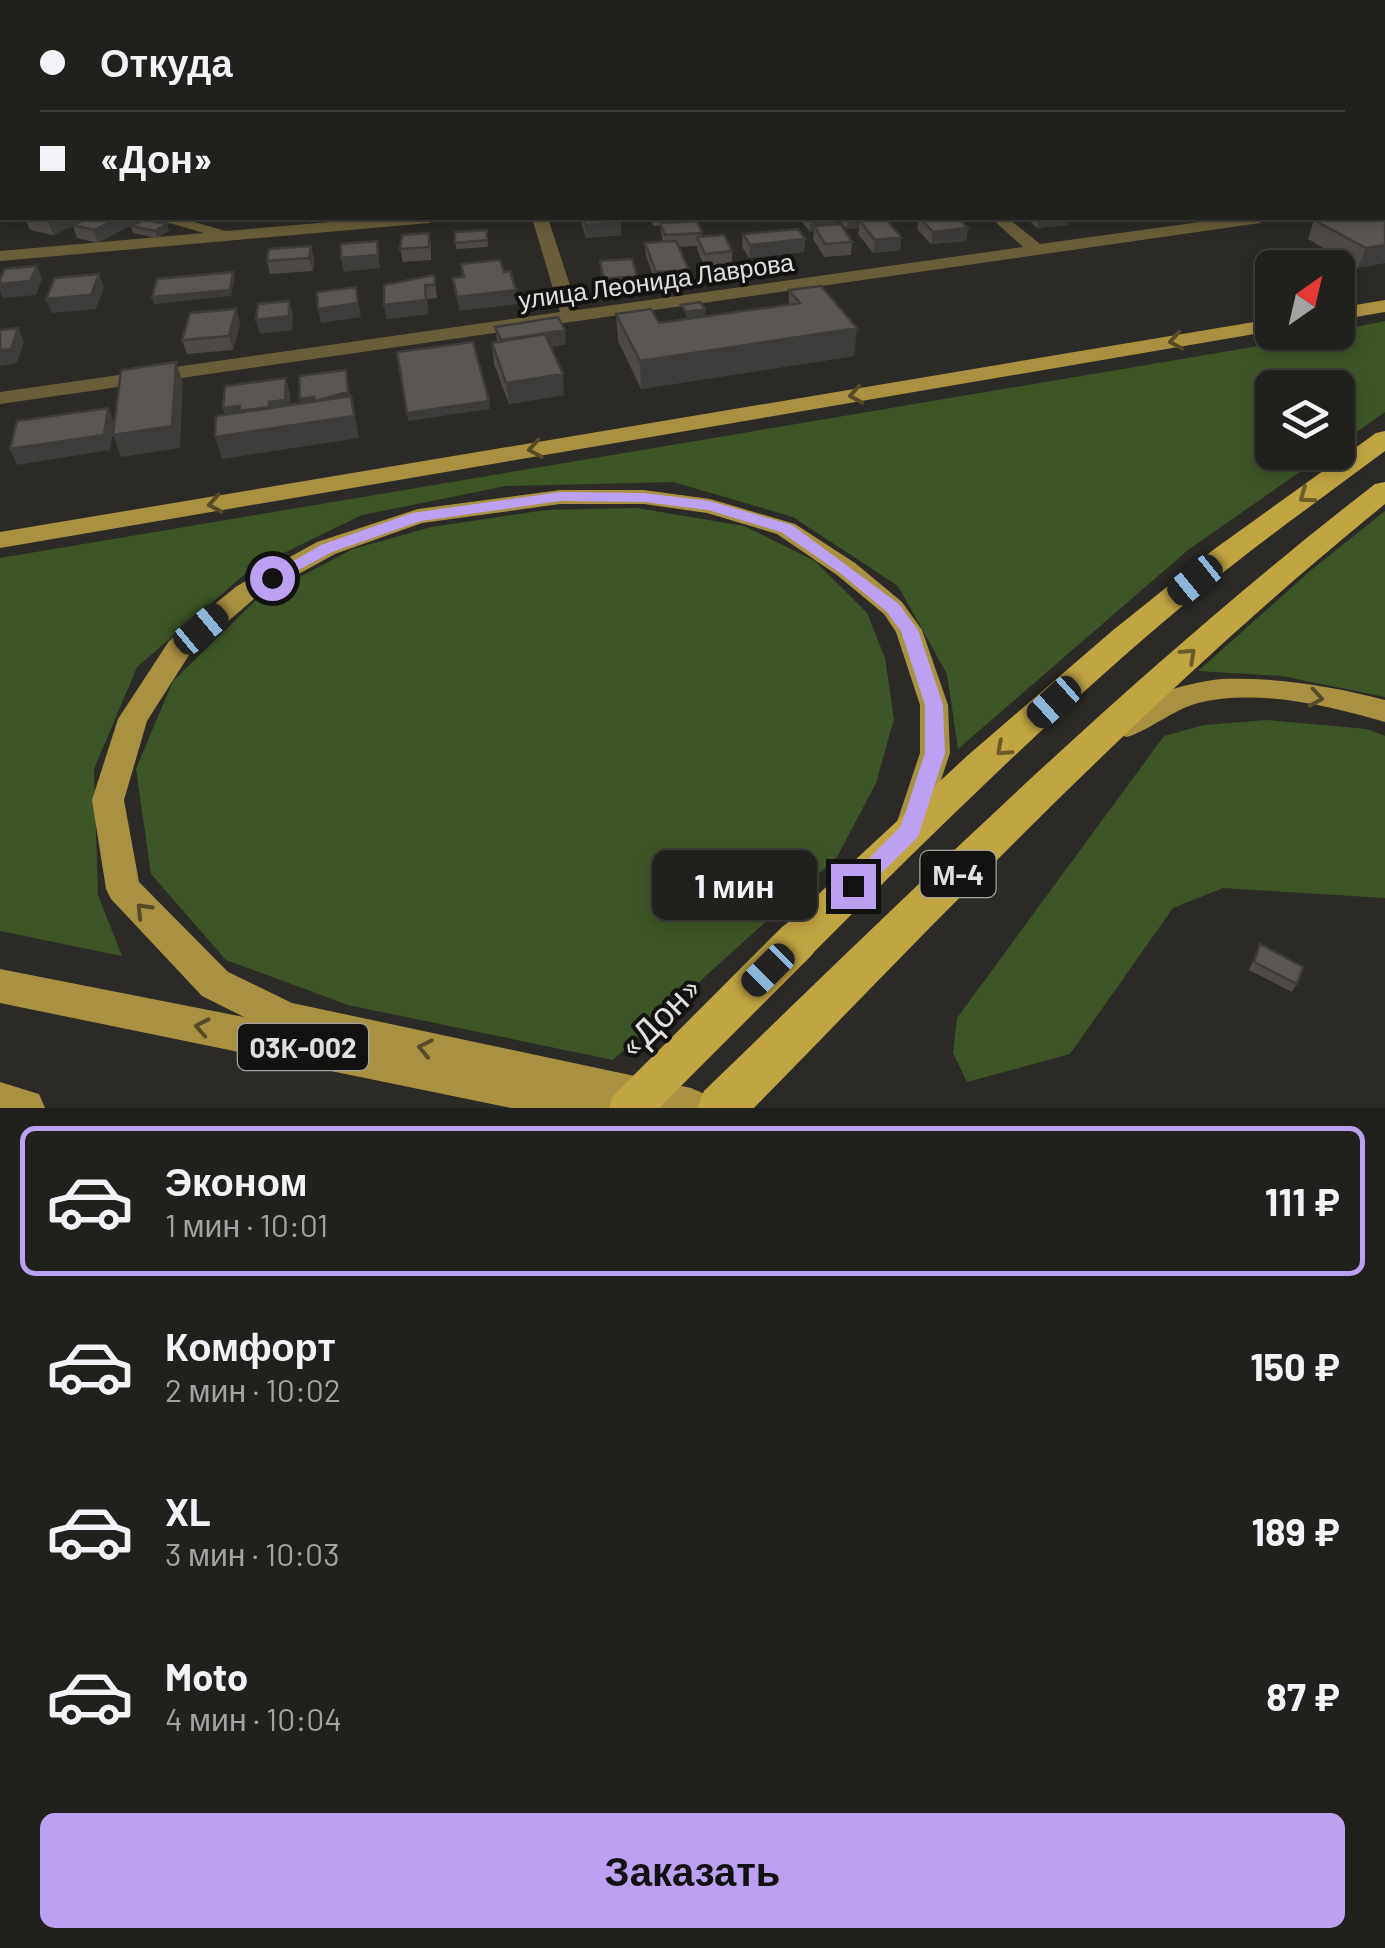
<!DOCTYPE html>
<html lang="ru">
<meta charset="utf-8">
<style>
:root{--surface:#20201c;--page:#2d2d29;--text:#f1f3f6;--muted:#a2a3a3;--line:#3d3e3b;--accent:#bca0f2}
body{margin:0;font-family:Barlow,sans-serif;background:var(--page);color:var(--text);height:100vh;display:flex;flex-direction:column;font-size:38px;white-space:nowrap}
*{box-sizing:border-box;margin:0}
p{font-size:32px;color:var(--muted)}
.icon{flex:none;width:55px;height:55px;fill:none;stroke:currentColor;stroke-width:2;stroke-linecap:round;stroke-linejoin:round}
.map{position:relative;height:1108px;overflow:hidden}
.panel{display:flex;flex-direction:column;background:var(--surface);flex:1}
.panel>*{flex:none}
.hud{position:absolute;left:0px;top:0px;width:1385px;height:220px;box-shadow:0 5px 15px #0003,0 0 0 2px var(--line);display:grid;align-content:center;height:220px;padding:0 40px;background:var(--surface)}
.needle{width:65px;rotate:34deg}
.buttons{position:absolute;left:1255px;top:250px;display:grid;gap:20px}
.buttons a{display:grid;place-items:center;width:100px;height:100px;border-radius:15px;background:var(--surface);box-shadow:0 5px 15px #0003,0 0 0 2px var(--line);font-size:50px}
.end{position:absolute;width:45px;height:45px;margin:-22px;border:12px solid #bca0f2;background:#111;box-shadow:0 0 0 5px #111}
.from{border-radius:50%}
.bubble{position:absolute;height:70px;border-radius:15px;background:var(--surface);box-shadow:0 5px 15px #0003,0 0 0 2px var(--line);font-size:32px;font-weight:700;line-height:70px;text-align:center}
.car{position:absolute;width:30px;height:60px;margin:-30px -15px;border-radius:12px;box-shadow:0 0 8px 2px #0007;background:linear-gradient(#222 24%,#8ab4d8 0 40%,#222 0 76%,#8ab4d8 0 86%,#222 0)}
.hud b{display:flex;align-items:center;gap:35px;height:95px;font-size:38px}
.hud b+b{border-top:2px solid var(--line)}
.hud i{width:25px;height:25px;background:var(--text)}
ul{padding:18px 0 0;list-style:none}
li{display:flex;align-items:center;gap:30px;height:150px;margin:0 20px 15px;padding:0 20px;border:5px solid transparent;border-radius:15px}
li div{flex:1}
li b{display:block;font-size:38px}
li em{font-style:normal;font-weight:700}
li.current{border-color:var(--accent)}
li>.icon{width:90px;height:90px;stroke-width:1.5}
.primary-button{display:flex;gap:20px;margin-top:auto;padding:20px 40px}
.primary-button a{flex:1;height:115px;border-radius:15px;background:var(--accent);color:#111;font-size:40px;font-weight:700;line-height:115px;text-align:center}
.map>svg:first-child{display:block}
</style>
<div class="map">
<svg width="1385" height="1108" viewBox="0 0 1385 1108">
<rect width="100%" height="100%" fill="#2b2a26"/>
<path fill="#3e5627" d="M1385,321V412L1338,445V388H1272V452L1327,453L1188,550L958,749L947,674L898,586L793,517L673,482L506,486L362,515L251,569L137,667L94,769L98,895L122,956L0,931V558L1289,341Z
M637,508L744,526L815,561L867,613L885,658L894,719L876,783L837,857L613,1060L348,1005L226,960L151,874L136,769L173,681L256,600L353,549L431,527L546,510Z
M1385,511V697L1282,676L1198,671L1310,571Z
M1266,720L1367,729L1385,736V898L1223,888L1173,908L1070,1054L967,1082L953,1053L957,1018L1164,736L1204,725Z"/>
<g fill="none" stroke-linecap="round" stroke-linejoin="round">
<path fill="#6a5e3a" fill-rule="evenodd" d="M8,0H34L35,2H10Z
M410,0H438L439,2H412Z
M823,0H853L854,2H825Z
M1229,0H1263L1264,2H1231Z
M1342,0H1352L1353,2H1343Z
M1382,12H1385V18H1382Z
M1382,53H1385V61H1382Z
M0,69L2,70V78L0,77Z
M1382,82L1385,83V98L1382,97Z
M1382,122H1385V130H1382Z
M0,176L2,177V186H0Z
M1382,193H1385V203H1382Z
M152,218H180L226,231L379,218H437L429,223L0,261V251L204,233Z
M532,218H548L578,310L1023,247L991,218H1008L1040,244L1229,218H1268L1260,223L0,404V392L560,312Z"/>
<path fill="#a99142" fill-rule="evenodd" d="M1385,300V312L1338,320V308Z
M1272,319V331L0,548V532Z
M560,490H644L710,499L795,524L855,563L902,602L922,630L948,705L950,753L921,840L910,844L899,840L894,831L920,753V705L896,632L884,614L837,575L777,534L707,513L644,504H560L422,523L335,554L255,598L189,655L147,721L124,800L139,882L228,972L292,1003L691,1088L705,1094L711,1108H511L0,1003V969L244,1017L202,996L111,899L106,889L92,800L118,719L169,641L237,586L317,542L418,509Z
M1221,679C1276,677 1332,686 1385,700V722C1329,706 1256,688 1198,703C1172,710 1152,729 1127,737L1117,734L1112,726C1127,698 1191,682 1221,679Z
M0,1082L39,1094L45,1108H0Z"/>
<path fill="#c2a543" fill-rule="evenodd" d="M1385,431V451C1318,501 1250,549 1186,603C1054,713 932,834 811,955L796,961L781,955L775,942L781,929L967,756L1112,631L1213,550L1376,433Z
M1385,482V504C1158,688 958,899 754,1108H697L704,1091C921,881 1136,669 1375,484Z"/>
<path stroke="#c2a543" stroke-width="41" d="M630,1108L796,942"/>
</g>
<path fill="#4d4a47" d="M505,0H534L528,2Z
M554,0H588L605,2H554Z
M944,0H993L990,2H943Z
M1137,0H1160L1159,2H1137Z
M1314,0H1345L1344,2H1314Z
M25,218H82L83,220L134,218L98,243L77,238L73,226L53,235L30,230Z
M580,218H619L621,235L586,238Z
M651,218H683V222L702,233V237L732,251V265L705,267L697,250V246L679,247L689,270V283L657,286L646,256L645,243L663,242L660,226H653Z
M799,218H836V225L852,242L851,255L824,257L813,239L814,231L810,232Z
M837,218H874L873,220L901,237L900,250L873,253L858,234L859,228L847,229Z
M919,218L968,228L966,241L931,244L917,229Z
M1026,218H1070L1068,225L1037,228Z
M1382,218L1358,268L1308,239L1314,220Z
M131,226L169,231L157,238L133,233Z
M487,230L488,247L456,249L455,232Z
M429,233L431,246V260L403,262L400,249Z
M743,234L805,239L804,252L749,258L742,247Z
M311,246L314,259L313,271L270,274L267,261Z
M600,261L637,276V290L605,292L601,275Z
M434,275L437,298L427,299L428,314L386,319Z
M789,290L854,356L641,389L618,341L616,314L659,323L789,305Z
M236,309L240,323L233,350L187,354L182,340Z
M495,327L566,344L551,347L564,395L509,404L494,364L492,343L497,342Z
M1260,944L1297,984L1292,992L1249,970Z"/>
<path fill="#3e3c3a" d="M113,0H125V2H108Z
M369,0H381L382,2H365Z
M47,218H82L83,221L53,235Z
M118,218H134L136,223L98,243L94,230Z
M825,218H836L835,229L814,226V231L810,232L811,219Z
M848,218H874L873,226L860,221L859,228L847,229Z
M1039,218H1070L1068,225L1037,228Z
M621,222V235L586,238L585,225Z
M167,224L169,231L157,238L155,231Z
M968,228L966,241L931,244L933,232Z
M901,237L900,250L873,253L875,240Z
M805,239L804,252L749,258L750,245Z
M377,241L380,268L344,272L341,258Z
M1385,245V263L1358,268L1366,248Z
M311,246L314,259L313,271L309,258Z
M37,266L42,279L36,295L3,298L0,291V284Z
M233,272L235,278L231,296L154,304L152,297Z
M99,274L104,287L96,309L52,313L46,299Z
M425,285L428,314L386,319L384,305Z
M356,287L361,317L321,323L318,309Z
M516,290L518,304L459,311L457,297Z
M289,301L293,315L292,330L260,334L256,320Z
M236,309L240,323L233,350L229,336Z
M705,309V316L686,319V312Z
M18,328L24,342L17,363L0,366V350Z
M857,328L854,356L641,389L640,361Z
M565,330L566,344L503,355L501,340Z
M176,362L183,383L180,448L121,457L113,435Z
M346,370L352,407L304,413L300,399Z
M563,374L564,395L509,404L506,383Z
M286,378L290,393L289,415L228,423L223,408L269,402Z
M351,396L359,438L222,459L215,437Z
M489,401L490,409L408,421L407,413Z
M108,408L114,423L110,450L17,465L10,449Z"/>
<path fill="#595653" stroke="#3e3c3a" stroke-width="2.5" d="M162,0H167L180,2H154Z
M588,0L605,2H583Z
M697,0H721L718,2H694Z
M759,0H765L787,2H756Z
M1025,0H1048L1053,1L1051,2H1023Z
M1385,208V245L1366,248L1314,220L1327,218H1382V209Z
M88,218H118L94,230L73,225Z
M582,218H619L621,222L585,225Z
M652,218H683L653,220Z
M920,218H958L968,228L933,232Z
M886,219L901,237L875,240L860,221Z
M144,220L167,224L155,231L131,226Z
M697,221L702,233L665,235L660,223Z
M841,224L852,242L825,244L814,226Z
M798,229L805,239L750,245L743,234Z
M487,230V240L455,243V232Z
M429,233V247L400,249L402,235Z
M724,235L732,251L705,254L697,237Z
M377,241L378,255L341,258V244Z
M676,241L689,270L656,272L645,243Z
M311,246L309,258L267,261L269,249Z
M632,259L637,276L604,279L600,261Z
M500,260L504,272L510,271L516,290L457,297L453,278L464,277L461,264Z
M37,266L30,281L0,284V279L5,269Z
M233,272L230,290L152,297L157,279Z
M99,274L91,295L46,299L55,278Z
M434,275L435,285H425L426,300L384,305V285Z
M821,286L857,328L640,361L616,314L651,309L659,323L800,303L789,290Z
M356,287L358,303L318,309L317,292Z
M289,301V316L256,320L258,304Z
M700,302L705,309L686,312L681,305Z
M236,309L229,336L182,340L190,313Z
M558,317L565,330L501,340L495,327Z
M18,328L11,349L0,350V330Z
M545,334L563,374L506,383L492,343Z
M473,342L489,401L407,413L397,352Z
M176,362L172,426L113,435L121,370Z
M346,370L348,392L315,401L314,397L300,399L299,376Z
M286,378L285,400L269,402V407L239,411L240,406L223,408L225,386Z
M351,396L354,416L215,437L216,416Z
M108,408L104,435L10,449L17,421Z
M1260,944L1303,967L1297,984L1254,962Z"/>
<defs><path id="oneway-chevron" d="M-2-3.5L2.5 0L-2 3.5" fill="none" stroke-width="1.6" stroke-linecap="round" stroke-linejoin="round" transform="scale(2.5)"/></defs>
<g stroke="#564b27">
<use href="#oneway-chevron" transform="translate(1176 341) rotate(170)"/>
<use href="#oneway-chevron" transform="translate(856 395) rotate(170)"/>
<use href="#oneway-chevron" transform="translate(535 449) rotate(170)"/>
<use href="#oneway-chevron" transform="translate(215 504) rotate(170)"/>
<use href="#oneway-chevron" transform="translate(1316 698) rotate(10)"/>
<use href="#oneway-chevron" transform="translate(143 910) rotate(-134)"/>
<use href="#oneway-chevron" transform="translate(202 1027) rotate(-169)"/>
<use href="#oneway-chevron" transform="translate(425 1048) rotate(-168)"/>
</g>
<g stroke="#6a5c2a">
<use href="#oneway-chevron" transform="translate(1306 496) rotate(144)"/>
<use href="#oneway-chevron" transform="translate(1189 655) rotate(-43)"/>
<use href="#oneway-chevron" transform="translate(1003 749) rotate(138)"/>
</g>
<path fill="#bca0f2" d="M560,492L644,493L710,501L792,525L899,604L918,630L943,705L945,753L918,837L861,893L853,896L842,886L901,826L925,753V705L901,631L887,612L840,573L781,532L708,510L644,502L560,501L421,521L332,552L278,581H267L264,578L321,545L412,513Z"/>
<g text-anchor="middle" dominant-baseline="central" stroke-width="8" stroke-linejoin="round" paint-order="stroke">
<g font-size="25" fill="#e0dfdd" stroke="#131211">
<text transform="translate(656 280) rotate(-8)">улица Леонида Лаврова</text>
</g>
<g fill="#131211" stroke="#a2a2a0" stroke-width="2.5">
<rect x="920.5" y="851" width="75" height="46" rx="8"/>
<rect x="238" y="1024" width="130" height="46" rx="8"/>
</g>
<g font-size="28" font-weight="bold" fill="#e0dfdd">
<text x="958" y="874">М-4</text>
<text x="303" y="1047">03К-002</text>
</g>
<g font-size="35" fill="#e0dfdd" stroke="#131211">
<text transform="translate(659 1016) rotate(-45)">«Дон»</text>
</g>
</g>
</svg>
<div class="buttons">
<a><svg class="needle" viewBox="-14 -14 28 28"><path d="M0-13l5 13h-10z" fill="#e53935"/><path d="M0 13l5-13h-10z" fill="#a2a3a3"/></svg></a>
<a><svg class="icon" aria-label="layers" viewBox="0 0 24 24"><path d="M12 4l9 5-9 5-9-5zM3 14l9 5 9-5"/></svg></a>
</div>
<i class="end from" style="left:272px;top:578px"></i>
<i class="end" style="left:853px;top:886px"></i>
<div class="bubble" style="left:652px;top:850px;width:165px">1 мин</div>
<i class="car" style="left:1195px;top:580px;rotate:231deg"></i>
<i class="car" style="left:201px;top:629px;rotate:50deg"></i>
<i class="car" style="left:1054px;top:702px;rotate:228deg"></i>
<i class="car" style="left:768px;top:970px;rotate:225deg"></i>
<div class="hud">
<b><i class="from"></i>Откуда</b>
<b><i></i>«Дон»</b>
</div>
</div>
<section class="panel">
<ul>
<li class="current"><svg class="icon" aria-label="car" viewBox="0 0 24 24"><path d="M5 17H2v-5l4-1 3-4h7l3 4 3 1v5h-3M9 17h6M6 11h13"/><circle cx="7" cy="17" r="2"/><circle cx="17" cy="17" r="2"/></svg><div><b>Эконом</b><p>1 мин · 10:01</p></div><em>111 ₽</em></li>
<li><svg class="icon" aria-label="car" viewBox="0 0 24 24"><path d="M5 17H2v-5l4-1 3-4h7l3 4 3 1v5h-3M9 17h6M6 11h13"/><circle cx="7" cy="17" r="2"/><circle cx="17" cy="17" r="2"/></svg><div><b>Комфорт</b><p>2 мин · 10:02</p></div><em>150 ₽</em></li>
<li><svg class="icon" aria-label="car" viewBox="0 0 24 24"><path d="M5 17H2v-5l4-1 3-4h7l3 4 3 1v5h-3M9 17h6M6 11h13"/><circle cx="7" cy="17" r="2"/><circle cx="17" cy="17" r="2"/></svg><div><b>XL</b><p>3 мин · 10:03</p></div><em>189 ₽</em></li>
<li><svg class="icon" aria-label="car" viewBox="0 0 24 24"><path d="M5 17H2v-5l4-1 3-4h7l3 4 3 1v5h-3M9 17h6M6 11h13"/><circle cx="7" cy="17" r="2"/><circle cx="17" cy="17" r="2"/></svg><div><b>Moto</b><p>4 мин · 10:04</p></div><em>87 ₽</em></li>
</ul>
<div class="primary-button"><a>Заказать</a></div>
</section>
